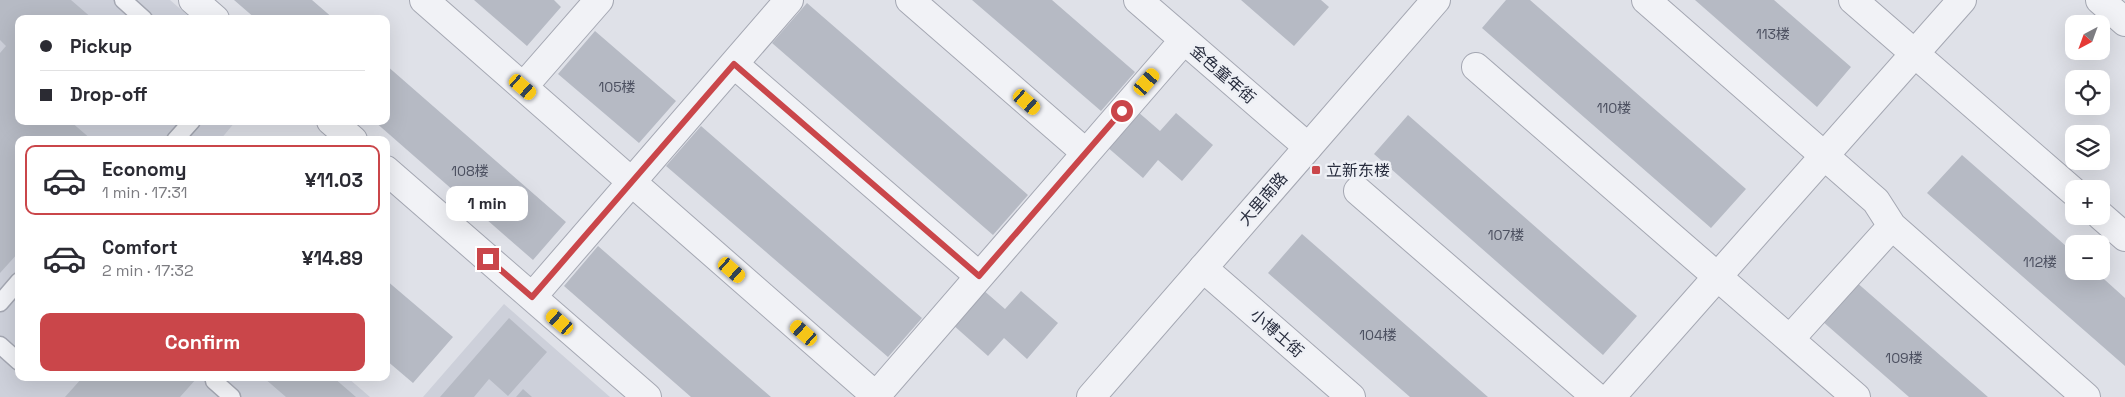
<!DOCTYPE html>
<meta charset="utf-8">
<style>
:root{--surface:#fff;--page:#f7f7f7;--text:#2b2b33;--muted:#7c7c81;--line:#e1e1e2;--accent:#ca464a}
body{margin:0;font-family:"Space Grotesk","Noto Sans SC",sans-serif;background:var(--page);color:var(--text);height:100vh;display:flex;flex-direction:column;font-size:19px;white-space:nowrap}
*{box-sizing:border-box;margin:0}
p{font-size:16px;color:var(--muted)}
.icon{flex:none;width:28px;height:28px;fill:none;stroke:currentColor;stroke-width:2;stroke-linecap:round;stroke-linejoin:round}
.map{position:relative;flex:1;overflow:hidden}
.panel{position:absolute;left:15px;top:136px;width:375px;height:245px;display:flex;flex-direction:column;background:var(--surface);border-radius:10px;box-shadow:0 5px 20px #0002}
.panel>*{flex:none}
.banner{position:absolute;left:15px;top:15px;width:375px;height:110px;border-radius:10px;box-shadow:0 5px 20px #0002;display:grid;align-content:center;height:110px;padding:0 25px;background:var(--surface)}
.needle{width:32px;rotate:221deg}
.tools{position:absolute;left:2065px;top:15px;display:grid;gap:10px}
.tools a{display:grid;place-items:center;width:45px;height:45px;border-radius:10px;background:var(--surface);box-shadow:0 5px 20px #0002;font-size:25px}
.end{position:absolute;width:22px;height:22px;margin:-11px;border:6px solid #ca464a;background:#fff;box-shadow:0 0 0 2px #fff}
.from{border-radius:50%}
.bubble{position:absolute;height:35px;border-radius:10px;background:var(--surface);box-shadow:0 5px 20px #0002;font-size:16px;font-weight:700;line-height:35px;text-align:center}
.car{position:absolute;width:15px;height:30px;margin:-15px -8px;border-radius:6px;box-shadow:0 0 4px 1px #0007;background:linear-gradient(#f5c518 24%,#345 0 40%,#f5c518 0 76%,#345 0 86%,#f5c518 0)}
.banner b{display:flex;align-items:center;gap:18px;height:48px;font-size:19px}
.banner b+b{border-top:1px solid var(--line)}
.banner i{width:12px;height:12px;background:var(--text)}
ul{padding:9px 0 0;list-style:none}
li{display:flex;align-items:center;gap:15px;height:70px;margin:0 10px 8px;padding:0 15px;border:2px solid transparent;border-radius:10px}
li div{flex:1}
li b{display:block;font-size:19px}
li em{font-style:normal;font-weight:700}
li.current{border-color:var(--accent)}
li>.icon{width:45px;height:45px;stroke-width:1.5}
.primary-button{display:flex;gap:10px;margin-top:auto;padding:10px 25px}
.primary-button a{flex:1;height:58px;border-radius:10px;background:var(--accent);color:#fff;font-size:20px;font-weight:700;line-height:58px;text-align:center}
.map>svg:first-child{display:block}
</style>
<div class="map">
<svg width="2125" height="397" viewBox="0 0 2125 397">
<rect width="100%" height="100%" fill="#dfe1e8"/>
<path fill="#cdd0da" d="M0,0H170L192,19H19V121H236L220,140H19V378H348L370,397H0Z
M504,304L610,397H423Z"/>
<path fill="#b6bac4" d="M0,0H71L93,19H19V121H70L92,140H19V252L0,273V53L6,46L0,40Z
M234,0H312L334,19H256Z
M474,0H554L561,7L527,46Z
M972,0H1052L1135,72L1101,111Z
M1241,0H1321L1329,7L1294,46Z
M1506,0H1530L1746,189L1711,228L1482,28Z
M1695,0H1774L1851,67L1817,107Z
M807,3L1028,195L993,235L772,43Z
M595,31L676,101L639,143L558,74Z
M386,65L566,222L533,260L374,121H386Z
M1137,111L1160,131L1176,113L1213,145L1182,181L1158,160L1143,178L1106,146Z
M1408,115L1637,316L1603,355L1374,154Z
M701,126L922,318L888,357L666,166Z
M1962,155L2074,253V271H2095L2125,298V366L1927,193Z
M1302,234L1488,397H1410L1268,273Z
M598,246L771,397H691L564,286Z
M386,280L453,337L413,383L386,360Z
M1855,281L1988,397H1909L1821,320Z
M982,289L1005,309L1021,291L1058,323L1027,359L1004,338L988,356L952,324Z
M509,318L547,352L508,396L489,379L474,397H440Z
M82,378H197L180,397H65Z
M264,378H334L356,397H286Z
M523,389L532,397H516Z"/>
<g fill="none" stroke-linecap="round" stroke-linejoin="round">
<defs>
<path id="service" d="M123,0L144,19
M175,140L192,121
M0,303L19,281
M0,345L19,362
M214,381L232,397"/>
<path id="minor" d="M193,0L215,19
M424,0L876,396
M910,0L1086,153
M1138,0L1308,147
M1646,0L1876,201L1892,226
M1853,0L2074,192
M2100,0L2125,22
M734,64L979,276
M1476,67L1856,397
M523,87L599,0
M331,121L353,140
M386,170L647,397
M1358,191L1596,397
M2101,216L2125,237
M1203,268L1351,397
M532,297L789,0
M1790,339L1892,226L2086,397
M875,397L1184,40
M1611,397L1962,0"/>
<path id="tertiary" d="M1091,397L1436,0"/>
</defs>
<use href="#service" stroke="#a4a7b2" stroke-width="19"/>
<use href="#minor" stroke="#a4a7b2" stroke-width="30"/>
<use href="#tertiary" stroke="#a4a7b2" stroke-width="30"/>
<use href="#service" stroke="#f1f2f6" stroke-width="16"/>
<use href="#minor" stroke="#f1f2f6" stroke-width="28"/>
<use href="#tertiary" stroke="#f1f2f6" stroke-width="28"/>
</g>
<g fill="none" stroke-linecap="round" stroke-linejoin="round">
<path stroke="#ca464a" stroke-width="6" d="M488,259L532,297L734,64L979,276L1122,111"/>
</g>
<rect fill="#ca464a" stroke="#eef0f5" stroke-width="2" x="1311" y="165" width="10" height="10" rx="2.5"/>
<g text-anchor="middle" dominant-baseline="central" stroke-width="5" stroke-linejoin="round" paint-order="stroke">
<g font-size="14" fill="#4c5060">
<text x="1773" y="34">113楼</text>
<text x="617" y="87">105楼</text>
<text x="1614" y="108">110楼</text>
<text x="470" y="171">108楼</text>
<text x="1506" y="235">107楼</text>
<text x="2040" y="262">112楼</text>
<text x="1378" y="335">104楼</text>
<text x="1904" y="358">109楼</text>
</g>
<g font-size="16" fill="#282d3e" stroke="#eef0f5">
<text transform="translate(1223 74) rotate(41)">金色童年街</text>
<text transform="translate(1263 199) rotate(-49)">大里南路</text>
<text transform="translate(1277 333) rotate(41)">小博士街</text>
</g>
<g font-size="16" fill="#282d3e" stroke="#eef0f5" text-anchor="start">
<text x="1326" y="170">立新东楼</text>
</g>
</g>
</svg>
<div class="tools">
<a><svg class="needle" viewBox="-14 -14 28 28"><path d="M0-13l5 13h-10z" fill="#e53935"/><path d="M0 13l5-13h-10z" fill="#7c7c81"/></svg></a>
<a><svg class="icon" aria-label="locate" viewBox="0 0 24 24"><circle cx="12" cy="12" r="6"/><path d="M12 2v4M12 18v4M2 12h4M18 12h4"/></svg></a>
<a><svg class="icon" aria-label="layers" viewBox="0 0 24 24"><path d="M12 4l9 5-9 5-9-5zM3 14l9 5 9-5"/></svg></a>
<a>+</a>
<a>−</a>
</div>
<i class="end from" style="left:1122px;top:111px"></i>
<i class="end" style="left:488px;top:259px"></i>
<div class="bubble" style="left:446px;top:186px;width:82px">1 min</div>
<i class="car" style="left:1147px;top:82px;rotate:41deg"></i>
<i class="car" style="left:523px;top:87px;rotate:131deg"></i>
<i class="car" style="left:1027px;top:102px;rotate:131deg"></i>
<i class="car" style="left:732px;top:270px;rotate:131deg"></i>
<i class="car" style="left:560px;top:322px;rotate:311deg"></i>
<i class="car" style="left:804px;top:333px;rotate:311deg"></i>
<div class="banner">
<b><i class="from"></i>Pickup</b>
<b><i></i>Drop-off</b>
</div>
<section class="panel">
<ul>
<li class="current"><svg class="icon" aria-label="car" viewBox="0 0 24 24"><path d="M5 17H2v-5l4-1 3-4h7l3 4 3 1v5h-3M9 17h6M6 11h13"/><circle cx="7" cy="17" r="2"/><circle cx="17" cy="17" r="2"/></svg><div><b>Economy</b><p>1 min · 17:31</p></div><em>¥11.03</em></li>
<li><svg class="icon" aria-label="car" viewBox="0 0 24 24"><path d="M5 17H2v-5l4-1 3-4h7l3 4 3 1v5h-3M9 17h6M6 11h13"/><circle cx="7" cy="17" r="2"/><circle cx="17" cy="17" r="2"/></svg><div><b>Comfort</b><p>2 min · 17:32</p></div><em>¥14.89</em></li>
</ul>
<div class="primary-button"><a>Confirm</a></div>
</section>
</div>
